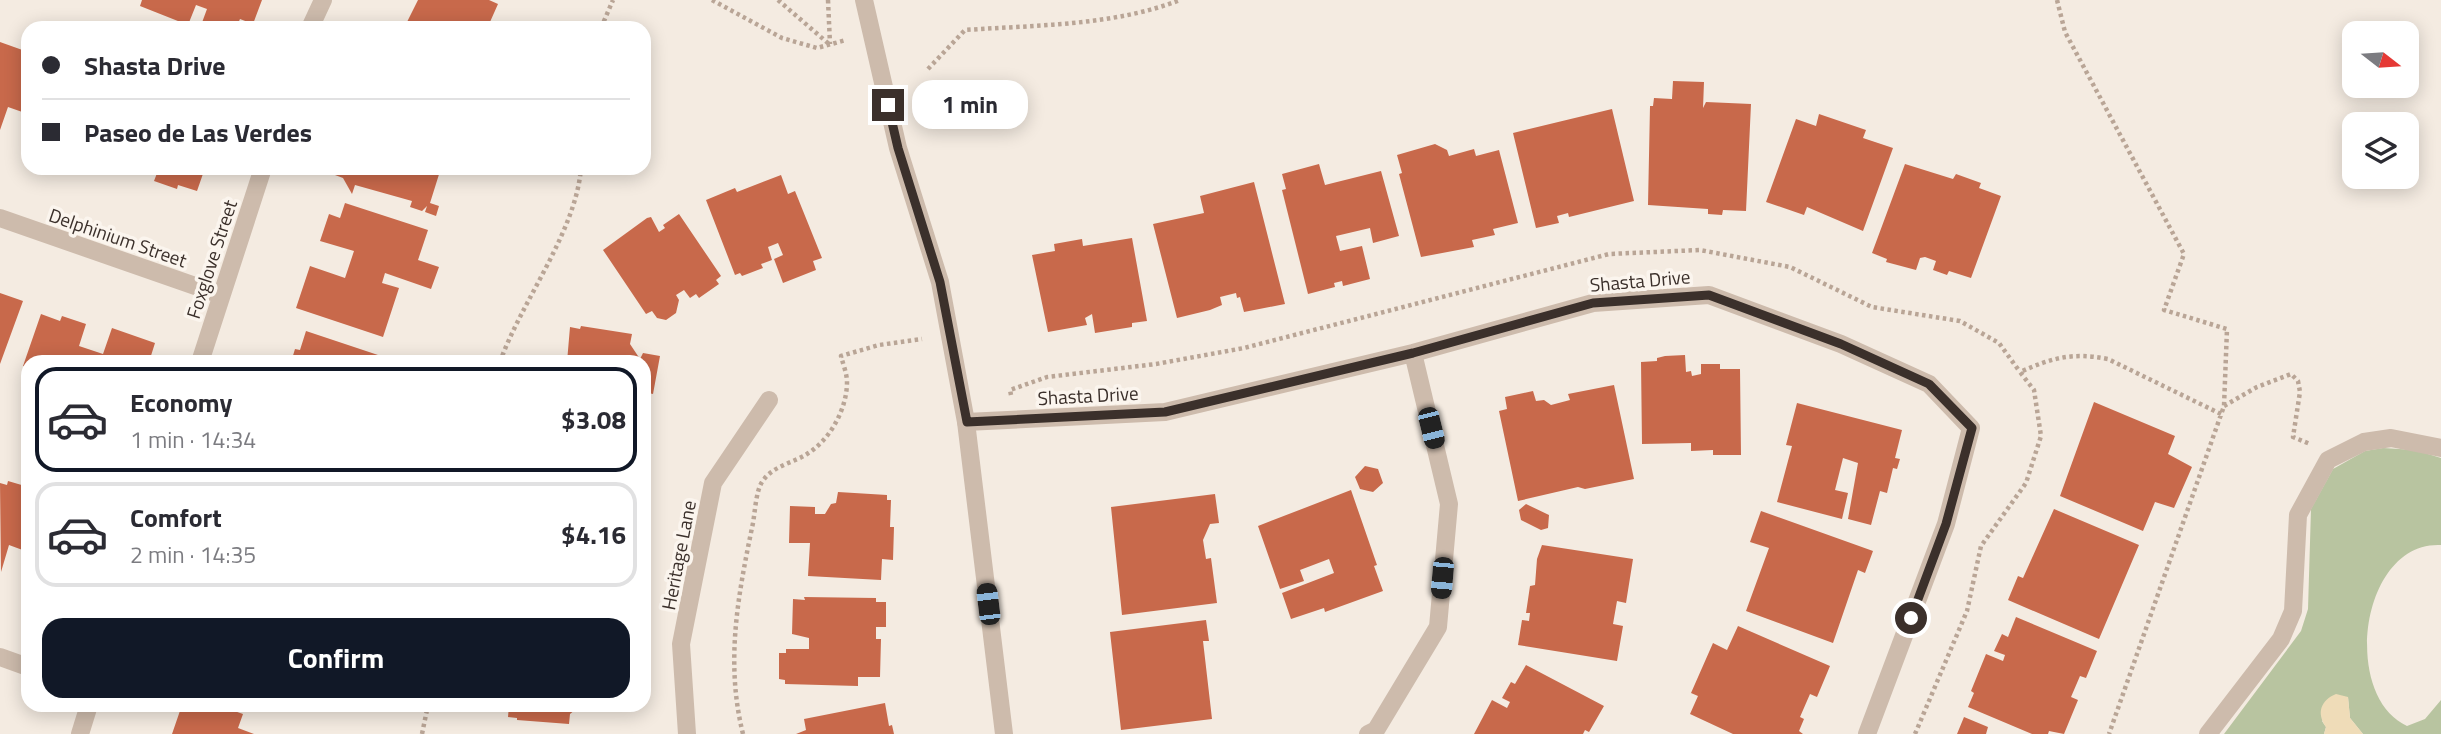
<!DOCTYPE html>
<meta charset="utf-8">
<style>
:root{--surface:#fff;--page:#f2f2f3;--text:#2b2b33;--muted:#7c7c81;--line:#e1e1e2;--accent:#111827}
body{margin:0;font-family:"Titillium Web",sans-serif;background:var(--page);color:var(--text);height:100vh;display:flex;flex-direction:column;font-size:26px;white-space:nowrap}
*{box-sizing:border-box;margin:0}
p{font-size:23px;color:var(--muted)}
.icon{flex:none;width:38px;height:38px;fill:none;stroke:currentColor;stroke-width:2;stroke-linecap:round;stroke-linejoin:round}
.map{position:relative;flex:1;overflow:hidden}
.sheet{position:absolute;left:21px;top:355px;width:630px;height:357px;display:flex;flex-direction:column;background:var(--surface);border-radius:21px;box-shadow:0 4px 18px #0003}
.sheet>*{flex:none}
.hud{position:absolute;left:21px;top:21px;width:630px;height:154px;border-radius:21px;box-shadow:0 4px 18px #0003;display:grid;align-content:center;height:154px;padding:0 21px;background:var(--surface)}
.needle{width:46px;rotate:107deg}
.controls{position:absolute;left:2342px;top:21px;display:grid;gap:14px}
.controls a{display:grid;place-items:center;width:77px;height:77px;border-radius:14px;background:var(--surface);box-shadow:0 4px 18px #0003;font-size:35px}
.end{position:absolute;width:32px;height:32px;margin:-16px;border:9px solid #3b302b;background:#fff;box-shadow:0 0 0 4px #fff}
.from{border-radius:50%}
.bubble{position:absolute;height:49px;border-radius:21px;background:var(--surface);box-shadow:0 4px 18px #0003;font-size:23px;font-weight:700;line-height:49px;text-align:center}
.car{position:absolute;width:21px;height:42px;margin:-21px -10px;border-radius:9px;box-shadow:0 0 5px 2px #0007;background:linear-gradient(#222 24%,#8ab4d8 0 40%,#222 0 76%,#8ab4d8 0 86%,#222 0)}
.hud b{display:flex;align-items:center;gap:24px;height:66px;font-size:26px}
.hud b+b{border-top:2px solid var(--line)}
.hud i{width:18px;height:18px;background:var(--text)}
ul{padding:12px 0 0;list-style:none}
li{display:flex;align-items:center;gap:21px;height:105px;margin:0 14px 10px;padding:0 7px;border:4px solid var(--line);border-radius:21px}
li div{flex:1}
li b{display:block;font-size:26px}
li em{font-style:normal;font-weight:700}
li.on{border-color:var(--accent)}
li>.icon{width:63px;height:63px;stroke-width:1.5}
.button{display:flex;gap:14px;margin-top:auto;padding:14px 21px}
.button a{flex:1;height:80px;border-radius:21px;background:var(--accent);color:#fff;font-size:28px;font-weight:700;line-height:80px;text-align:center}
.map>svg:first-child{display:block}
</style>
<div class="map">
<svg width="2441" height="734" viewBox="0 0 2441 734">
<rect width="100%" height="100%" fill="#f4ebe1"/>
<path fill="#b8c4a0" d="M2383,448L2415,450L2441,458V545C2360,541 2341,696 2407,726L2425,719L2441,700V734H2363L2350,718L2348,697L2322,721L2326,727L2324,734H2224L2301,631L2308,609L2311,509L2333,469L2365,451Z"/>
<path fill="#efdcb8" d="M2336,694L2348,697L2350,718L2363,734H2324L2326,727C2316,713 2321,700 2336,694Z"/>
<path fill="#c8694b" d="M142,0H262L253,24L240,19L236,28H200L207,9L196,5L188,25L140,6Z
M418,0H489L498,4L490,22L503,28H404Z
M0,42L28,52V114L8,107L0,130Z
M1673,81L1704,82L1703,108L1706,102L1751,104L1746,211L1723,210L1722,215L1708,214V209L1648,205L1650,106H1653L1654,98L1672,99Z
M1612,109L1634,201L1569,217L1568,213L1557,216L1559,223L1536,228L1513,133Z
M1819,114L1866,130L1863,138L1893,148L1863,231L1807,207L1804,215L1766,202L1796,119L1816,126Z
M1435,144L1447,150L1449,156L1474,149L1476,156L1499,150L1518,223L1493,229L1495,235L1472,240L1474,247L1421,257L1399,174L1402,173L1397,155Z
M1319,164L1325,185L1381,171L1399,236L1373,243L1370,228L1336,236L1340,251L1362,246L1370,279L1343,286L1342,281L1334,283L1335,287L1308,294L1282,190L1286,189L1282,174Z
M1905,164L1953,179L1956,174L1981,183L1979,188L2001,196L1971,278L1949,271L1947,275L1933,270L1936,261L1925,257L1920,258L1916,270L1886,262L1887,259L1872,253Z
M159,168H205L197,191L178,185L177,189L154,181Z
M338,168H441L430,203L439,206L436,216L425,212L427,206L422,211L410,207L412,201L355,185L352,194L343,178L335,175Z
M781,175L788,194L795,191L822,258L813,261L816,270L783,283L774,259L783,255L778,243L768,247L772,260L761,264L763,268L742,276L740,273L735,275L706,200L735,188L737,192Z
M1254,182L1285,304L1244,312L1240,297L1237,298L1236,293L1220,297L1222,305L1210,310L1177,318L1153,224L1204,213L1200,196Z
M345,203L428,230L418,260L439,267L431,289L385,273L382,283L399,288L383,337L296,308L310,266L345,278L354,251L320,241L329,214L340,218Z
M679,214L721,276L716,280L719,284L699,298L696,294L690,298L684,290L676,295L679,300L676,313L666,320L657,318L652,311L646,314L603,250L647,218L651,217L659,232L665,228L663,225Z
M1132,238L1147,321L1132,323V327L1095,333L1092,314L1085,318L1087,325L1048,332L1032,255L1055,251L1054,244L1082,239L1083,246Z
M0,293L23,301L0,364Z
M41,314L60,321L62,316L86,324L79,346L103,354L112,328L155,343L149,362H28V367L23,366Z
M581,326L632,334L630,344L640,359L643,353L660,356L653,394L644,392V362H567L570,327L580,329Z
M306,331L390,359L388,362H291L295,349L300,350Z
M1685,355L1686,372L1691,371L1692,376L1701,374V364H1720V369H1740L1741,455H1713V450L1691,451V443L1642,444L1641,362L1657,361V358L1665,356Z
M1614,385L1634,479L1585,489L1578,487L1518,501L1499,411L1507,409L1505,397L1533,391L1536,401L1544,400L1551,405L1570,400L1568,394Z
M2094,402L2175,436L2168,454L2192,467L2174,508L2155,502L2143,531L2060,496Z
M1797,403L1902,430L1895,458L1900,459L1897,469L1893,468L1887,493L1880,491L1871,525L1848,519L1858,463L1843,458L1835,490L1848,493L1842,519L1777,502L1792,446L1786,445Z
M1365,466L1378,469L1383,483L1373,492L1360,489L1355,477Z
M8,481L25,486L24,490L28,492V552L9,545L1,572L0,483L7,485Z
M1351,490L1377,565L1374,566L1383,591L1325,612L1324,608L1291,619L1282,593L1334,573L1329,559L1300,570L1304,581L1280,589L1258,526Z
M838,492L887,495V500H891L890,527H894L893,560L882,559L881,580L808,576L810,543H789L790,506L815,507V514H825L831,504L836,503Z
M1215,494L1219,523L1210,524L1203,540L1206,559L1211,558L1217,603L1122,615L1111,507Z
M1526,504L1549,515L1548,528L1541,530L1521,520L1519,510Z
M2054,509L2139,545L2099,639L2008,600L2018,576L2023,578Z
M1761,511L1873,551L1865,573L1858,570L1833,643L1746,611L1769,548L1750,542Z
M1542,545L1633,559L1626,603L1617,601L1613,624L1623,626L1617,661L1518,645L1522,620L1529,621L1530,613H1526L1530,586L1535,585L1537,559Z
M804,597L876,598V602H886V627H876V639H881L880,677H858V686L785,684V680L779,679V653H786V649H809V638L792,634L793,599L805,600Z
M2016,617L2097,651L2086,678L2080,676L2071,697L2078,700L2064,734L2049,731L2048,734H2032L1968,707L1974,693L1971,691L1986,654L2003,661L2005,655L1994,651L2002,634L2008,637Z
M1206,620L1209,641H1203L1212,719L1121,730L1110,632Z
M1738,626L1830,666L1817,697L1810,694L1800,717L1804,719L1799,731L1803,734H1733L1690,714L1698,696L1691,693L1713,643L1727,650Z
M1526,665L1604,706L1589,732L1585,730L1583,734H1474L1492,700L1507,708L1510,702L1502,698L1511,682L1515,684Z
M885,703L889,726L892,725L894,734H796L806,730L804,719Z
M182,705H217L243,714L238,728L254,734H172Z
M509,705H581L570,714L569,724L517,720V718L508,717Z
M1964,717L1988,727L1986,734H1957Z"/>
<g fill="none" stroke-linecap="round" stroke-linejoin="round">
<path stroke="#b9a596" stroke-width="4.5" stroke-dasharray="3.5 3.5" stroke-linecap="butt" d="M712,0L782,38L817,48L846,40
M778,0L829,44
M828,0L830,44
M2057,0L2065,32L2184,254L2164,310L2227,329L2224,406L2109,734
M601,28L613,0
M928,69L965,30C1036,25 1113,26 1180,0
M500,362C521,302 576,232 581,168
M1011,395L1010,390L1047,377L1156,364L1244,348L1609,254L1700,250L1790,267L1872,307L1960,321L1999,343L2020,372
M2224,406L2257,387L2291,374L2298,381L2300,392L2293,437L2310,444
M422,734L428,705
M743,734C725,662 738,595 753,523C755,512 756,491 762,482C772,466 793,463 807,454C830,440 847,409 847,382C847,374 843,364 841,356L879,345L922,339
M1915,734L1967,611L1981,546L2026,483L2041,436L2034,390L2020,372C2052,358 2072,352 2108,359L2221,414"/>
<path stroke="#cdbbac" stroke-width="18" d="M2208,734L2281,639L2293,611L2298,515L2328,460L2364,442L2391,438L2441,448"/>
<path stroke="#cdbbac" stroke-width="18" d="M310,28L323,0
M0,218L221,295
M200,362L263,168
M966,422L1165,412L1413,353L1593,303L1709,295L1841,344L1929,384L1971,428L1946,524L1867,734
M0,657L28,667
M80,734L89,705
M687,734L681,644L713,483L769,400
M1368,734L1376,730L1438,627L1449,504L1413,353"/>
<path stroke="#cdbbac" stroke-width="18" d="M864,0L898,148L940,282L966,422L1004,734"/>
</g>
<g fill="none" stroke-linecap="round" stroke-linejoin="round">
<path stroke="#3b302b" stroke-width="9" d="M888,105L898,148L940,282L967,422L1165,412L1413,353L1593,303L1709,295L1841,344L1929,384L1972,428L1946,524L1911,618"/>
</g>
<g text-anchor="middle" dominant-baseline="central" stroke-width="7" stroke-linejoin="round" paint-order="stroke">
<g font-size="19" fill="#3b302b" stroke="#fbf5ee">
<text transform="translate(118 237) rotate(19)">Delphinium Street</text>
<text transform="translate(211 259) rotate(-72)">Foxglove Street</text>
<text transform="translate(1640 280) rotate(-5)">Shasta Drive</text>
<text transform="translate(1088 395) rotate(-3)">Shasta Drive</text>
<text transform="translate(678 555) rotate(-79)">Heritage Lane</text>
</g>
</g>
</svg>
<div class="controls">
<a><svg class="needle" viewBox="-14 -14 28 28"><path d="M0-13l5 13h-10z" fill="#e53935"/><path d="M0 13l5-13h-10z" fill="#7c7c81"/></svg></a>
<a><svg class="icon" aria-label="layers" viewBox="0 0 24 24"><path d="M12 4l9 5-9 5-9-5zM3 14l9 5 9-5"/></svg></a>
</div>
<i class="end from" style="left:1911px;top:618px"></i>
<i class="end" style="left:888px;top:105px"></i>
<div class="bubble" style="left:912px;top:80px;width:116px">1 min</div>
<i class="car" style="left:1431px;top:428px;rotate:166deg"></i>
<i class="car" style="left:1442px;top:578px;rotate:185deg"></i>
<i class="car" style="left:988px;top:604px;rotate:353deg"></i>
<div class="hud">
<b><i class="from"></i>Shasta Drive</b>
<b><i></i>Paseo de Las Verdes</b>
</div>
<section class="sheet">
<ul>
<li class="on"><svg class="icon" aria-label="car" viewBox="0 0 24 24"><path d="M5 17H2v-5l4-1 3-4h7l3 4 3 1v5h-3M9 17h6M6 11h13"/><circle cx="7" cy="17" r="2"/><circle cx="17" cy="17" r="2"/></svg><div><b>Economy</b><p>1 min · 14:34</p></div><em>$3.08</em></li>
<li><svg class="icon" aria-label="car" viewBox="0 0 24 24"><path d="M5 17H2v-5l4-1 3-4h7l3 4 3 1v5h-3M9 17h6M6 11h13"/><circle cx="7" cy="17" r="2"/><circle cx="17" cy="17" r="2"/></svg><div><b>Comfort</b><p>2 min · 14:35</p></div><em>$4.16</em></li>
</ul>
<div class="button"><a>Confirm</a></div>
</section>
</div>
